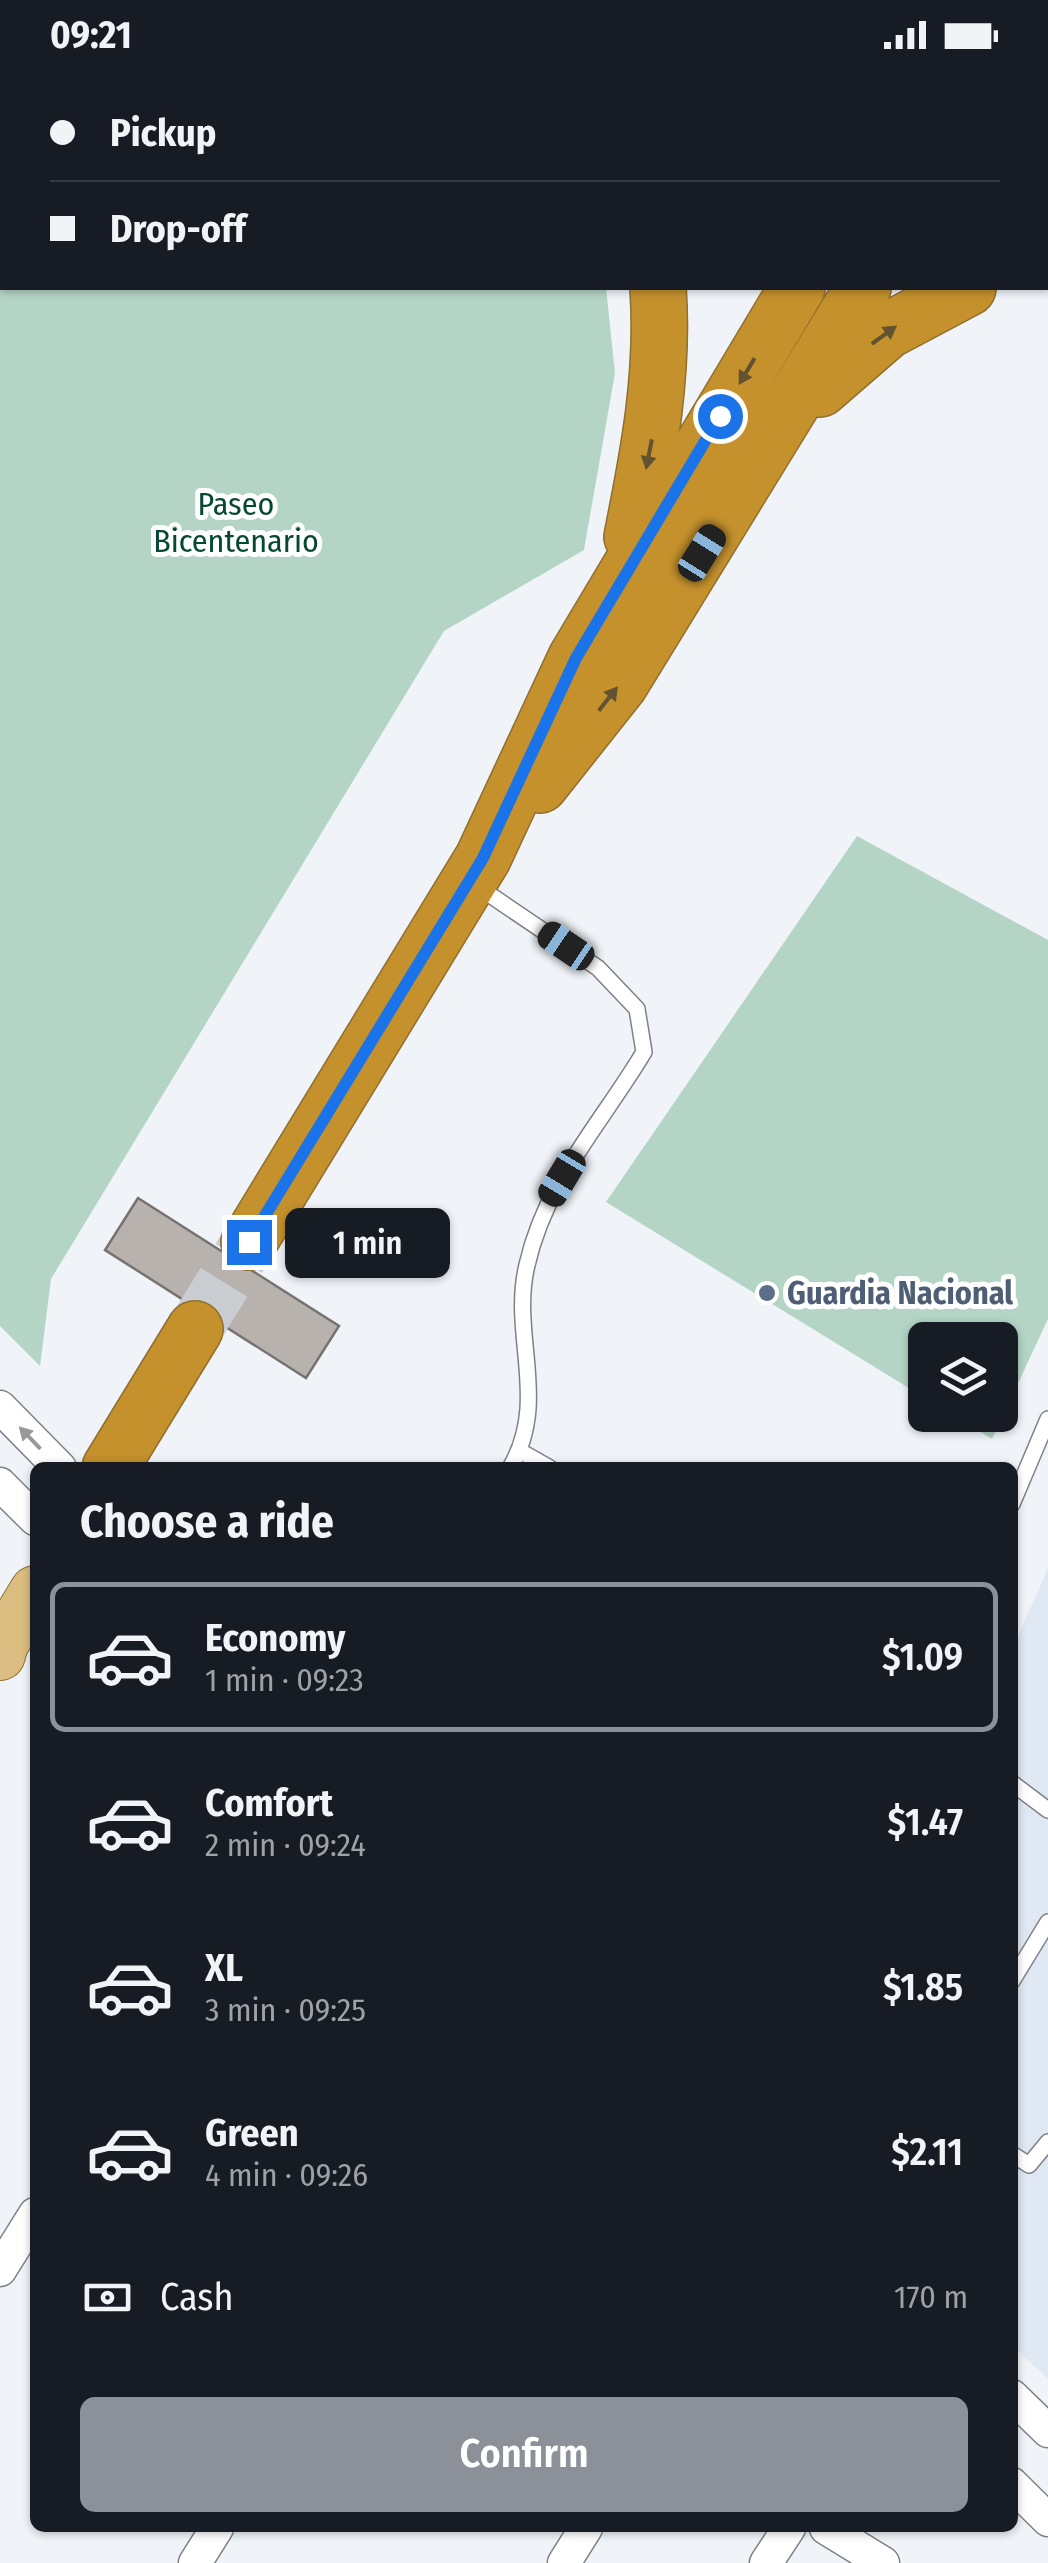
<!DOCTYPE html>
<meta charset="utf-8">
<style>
:root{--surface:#171b24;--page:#242831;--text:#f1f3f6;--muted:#9ea1a6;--line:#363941;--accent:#8c9099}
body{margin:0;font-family:"Fira Sans Condensed",sans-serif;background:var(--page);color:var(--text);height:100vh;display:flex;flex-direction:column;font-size:38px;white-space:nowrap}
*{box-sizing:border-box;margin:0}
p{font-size:32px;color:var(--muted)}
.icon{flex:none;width:55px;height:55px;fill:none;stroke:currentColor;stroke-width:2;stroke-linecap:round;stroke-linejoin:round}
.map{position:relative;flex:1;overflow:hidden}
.details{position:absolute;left:30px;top:1392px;width:988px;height:1070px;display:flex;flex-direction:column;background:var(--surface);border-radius:15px;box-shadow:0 2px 8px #0004}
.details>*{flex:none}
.banner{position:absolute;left:0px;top:0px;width:1050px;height:220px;box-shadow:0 2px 8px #0004;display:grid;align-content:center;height:220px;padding:0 50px;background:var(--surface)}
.controls{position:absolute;left:908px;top:1252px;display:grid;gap:20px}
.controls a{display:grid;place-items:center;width:110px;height:110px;border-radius:15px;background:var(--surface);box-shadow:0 2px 8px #0004;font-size:50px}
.end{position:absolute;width:45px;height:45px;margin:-22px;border:12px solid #1a73e8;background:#fff;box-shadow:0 0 0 5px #fff}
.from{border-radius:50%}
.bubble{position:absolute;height:70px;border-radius:15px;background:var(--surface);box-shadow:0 2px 8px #0004;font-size:32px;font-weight:600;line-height:70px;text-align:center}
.car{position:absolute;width:30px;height:60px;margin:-30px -15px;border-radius:12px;box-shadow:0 0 8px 2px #0007;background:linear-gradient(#222 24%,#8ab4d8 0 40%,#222 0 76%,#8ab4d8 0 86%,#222 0)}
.banner b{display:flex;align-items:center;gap:35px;height:95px;font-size:38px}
.banner b+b{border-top:2px solid var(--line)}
.banner i{width:25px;height:25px;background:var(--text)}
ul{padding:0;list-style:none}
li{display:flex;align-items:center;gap:30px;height:150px;margin:0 20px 15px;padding:0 30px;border:5px solid transparent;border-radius:15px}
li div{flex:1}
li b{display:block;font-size:38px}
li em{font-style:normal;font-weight:600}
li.selected{border-color:var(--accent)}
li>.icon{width:90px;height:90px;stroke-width:1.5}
h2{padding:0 50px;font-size:45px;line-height:120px}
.pay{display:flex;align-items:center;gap:25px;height:110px;padding:0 50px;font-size:38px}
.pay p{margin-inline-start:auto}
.action{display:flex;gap:20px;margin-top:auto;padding:20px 50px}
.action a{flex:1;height:115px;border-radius:15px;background:var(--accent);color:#fff;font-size:40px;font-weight:600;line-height:115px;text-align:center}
.status{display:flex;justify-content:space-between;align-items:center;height:70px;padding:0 50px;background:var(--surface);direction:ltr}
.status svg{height:28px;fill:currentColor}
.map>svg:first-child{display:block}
</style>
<div class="status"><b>09:21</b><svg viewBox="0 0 49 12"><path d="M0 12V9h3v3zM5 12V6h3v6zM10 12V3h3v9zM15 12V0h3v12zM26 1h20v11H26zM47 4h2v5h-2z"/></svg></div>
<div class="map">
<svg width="1048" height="2493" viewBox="0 0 1048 2493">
<rect width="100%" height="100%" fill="#f0f4f9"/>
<path fill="#e0e8f3" d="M1048,1498V2309L1013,2276L1012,1580Z"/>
<path fill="#b4d5c5" d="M0,0H542L543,2H2V218H606L615,303L584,480L444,561L51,1209L40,1296L0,1256Z
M857,766L1048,870V1249L992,1369L953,1345H1000V1270H925V1328L606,1132Z"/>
<path fill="#b7b2ae" stroke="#77726f" stroke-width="2.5" d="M138,1128L339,1256L306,1308L105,1180Z"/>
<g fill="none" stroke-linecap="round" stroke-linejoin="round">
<path stroke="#c9cdd1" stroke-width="55" stroke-dasharray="55 28" stroke-linecap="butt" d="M195,1259L249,1172"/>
<defs>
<path id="service" d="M477,816L598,898L637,939L644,982C601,1054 546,1111 527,1195C510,1265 550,1330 510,1398
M520,1381L550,1398
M1012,1434L1048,1349
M1012,1713L1048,1740
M1012,1911L1048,1852
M1012,2084L1029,2095L1048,2072"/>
<path id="minor" d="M0,1337L60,1398
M0,1414L35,1449
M0,2200L35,2144
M1012,2326L1048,2361
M1012,2414L1048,2450
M826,2458L883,2493
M195,2493L217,2458
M564,2493L586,2458
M766,2493L789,2458"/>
<path id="primary" d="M0,1585L3,1574L35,1521"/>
<path id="motorway" d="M601,0L602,2
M925,2L927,0
M993,2L994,0
M820,319L887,261L968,218
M632,467C649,383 664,303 658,218
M540,715L620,614L863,218
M249,1172L483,788L576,588L797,218
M110,1398L195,1259"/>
</defs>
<use href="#service" stroke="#7e8186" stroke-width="18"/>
<use href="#minor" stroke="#7e8186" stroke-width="35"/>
<use href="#primary" stroke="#906f2f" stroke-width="52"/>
<use href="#motorway" stroke="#906f2f" stroke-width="58"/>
<use href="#service" stroke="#fff" stroke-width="15"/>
<use href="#minor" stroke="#fff" stroke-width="32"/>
<use href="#primary" stroke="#dcbd81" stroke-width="50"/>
<use href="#motorway" stroke="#c4912d" stroke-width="55"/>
</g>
<defs><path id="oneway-solid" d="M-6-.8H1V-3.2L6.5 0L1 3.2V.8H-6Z" transform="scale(2.5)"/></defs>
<g fill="#635230">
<use href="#oneway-solid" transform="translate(884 265) rotate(-36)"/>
<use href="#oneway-solid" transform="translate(747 301) rotate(121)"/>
<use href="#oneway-solid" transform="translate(649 384) rotate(101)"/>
<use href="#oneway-solid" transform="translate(608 629) rotate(-52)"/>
</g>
<use fill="#979898" href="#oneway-solid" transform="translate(30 1368) rotate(-134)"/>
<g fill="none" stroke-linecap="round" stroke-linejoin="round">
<path stroke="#1a73e8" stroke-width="12" d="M249,1172L483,788L576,588L720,346"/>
</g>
<circle fill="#5c6f8a" stroke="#fff" stroke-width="4" cx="767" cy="1223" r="10"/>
<g text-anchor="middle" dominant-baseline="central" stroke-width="10" stroke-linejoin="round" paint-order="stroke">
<g font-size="32" fill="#064933" stroke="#fff">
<text x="236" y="434">Paseo<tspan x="236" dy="37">Bicentenario</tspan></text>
</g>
<g font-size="32" font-weight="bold" fill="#4e5e75" stroke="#fff" text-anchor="start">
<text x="787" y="1223">Guardia Nacional</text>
</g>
</g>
</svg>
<div class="controls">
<a><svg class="icon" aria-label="layers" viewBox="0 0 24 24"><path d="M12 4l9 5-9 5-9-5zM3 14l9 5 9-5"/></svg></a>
</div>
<i class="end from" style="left:720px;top:346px"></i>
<i class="end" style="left:249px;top:1172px"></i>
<div class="bubble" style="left:285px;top:1138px;width:165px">1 min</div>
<i class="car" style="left:702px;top:483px;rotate:32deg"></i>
<i class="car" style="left:566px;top:876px;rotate:304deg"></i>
<i class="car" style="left:562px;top:1108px;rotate:211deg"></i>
<div class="banner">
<b><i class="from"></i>Pickup</b>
<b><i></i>Drop-off</b>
</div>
<section class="details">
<h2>Choose a ride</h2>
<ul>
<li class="selected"><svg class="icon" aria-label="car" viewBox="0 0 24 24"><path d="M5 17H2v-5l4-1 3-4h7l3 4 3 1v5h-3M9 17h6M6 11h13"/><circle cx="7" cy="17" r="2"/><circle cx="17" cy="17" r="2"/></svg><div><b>Economy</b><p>1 min · 09:23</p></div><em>$1.09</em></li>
<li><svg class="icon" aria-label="car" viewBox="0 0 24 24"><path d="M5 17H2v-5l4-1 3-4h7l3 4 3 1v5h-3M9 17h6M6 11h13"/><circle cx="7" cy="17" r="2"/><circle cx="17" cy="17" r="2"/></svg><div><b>Comfort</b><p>2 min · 09:24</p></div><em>$1.47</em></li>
<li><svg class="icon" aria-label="car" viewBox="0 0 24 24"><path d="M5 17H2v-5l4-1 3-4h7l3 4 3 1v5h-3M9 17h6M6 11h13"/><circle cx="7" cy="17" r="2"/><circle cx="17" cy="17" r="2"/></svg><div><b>XL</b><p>3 min · 09:25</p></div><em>$1.85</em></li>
<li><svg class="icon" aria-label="car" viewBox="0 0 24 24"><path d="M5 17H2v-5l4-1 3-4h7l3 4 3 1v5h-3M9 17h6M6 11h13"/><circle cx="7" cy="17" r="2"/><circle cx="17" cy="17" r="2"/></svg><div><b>Green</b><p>4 min · 09:26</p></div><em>$2.11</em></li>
</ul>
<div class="pay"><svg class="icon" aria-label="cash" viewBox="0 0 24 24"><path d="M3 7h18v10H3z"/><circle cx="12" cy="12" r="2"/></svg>Cash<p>170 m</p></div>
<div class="action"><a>Confirm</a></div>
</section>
</div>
